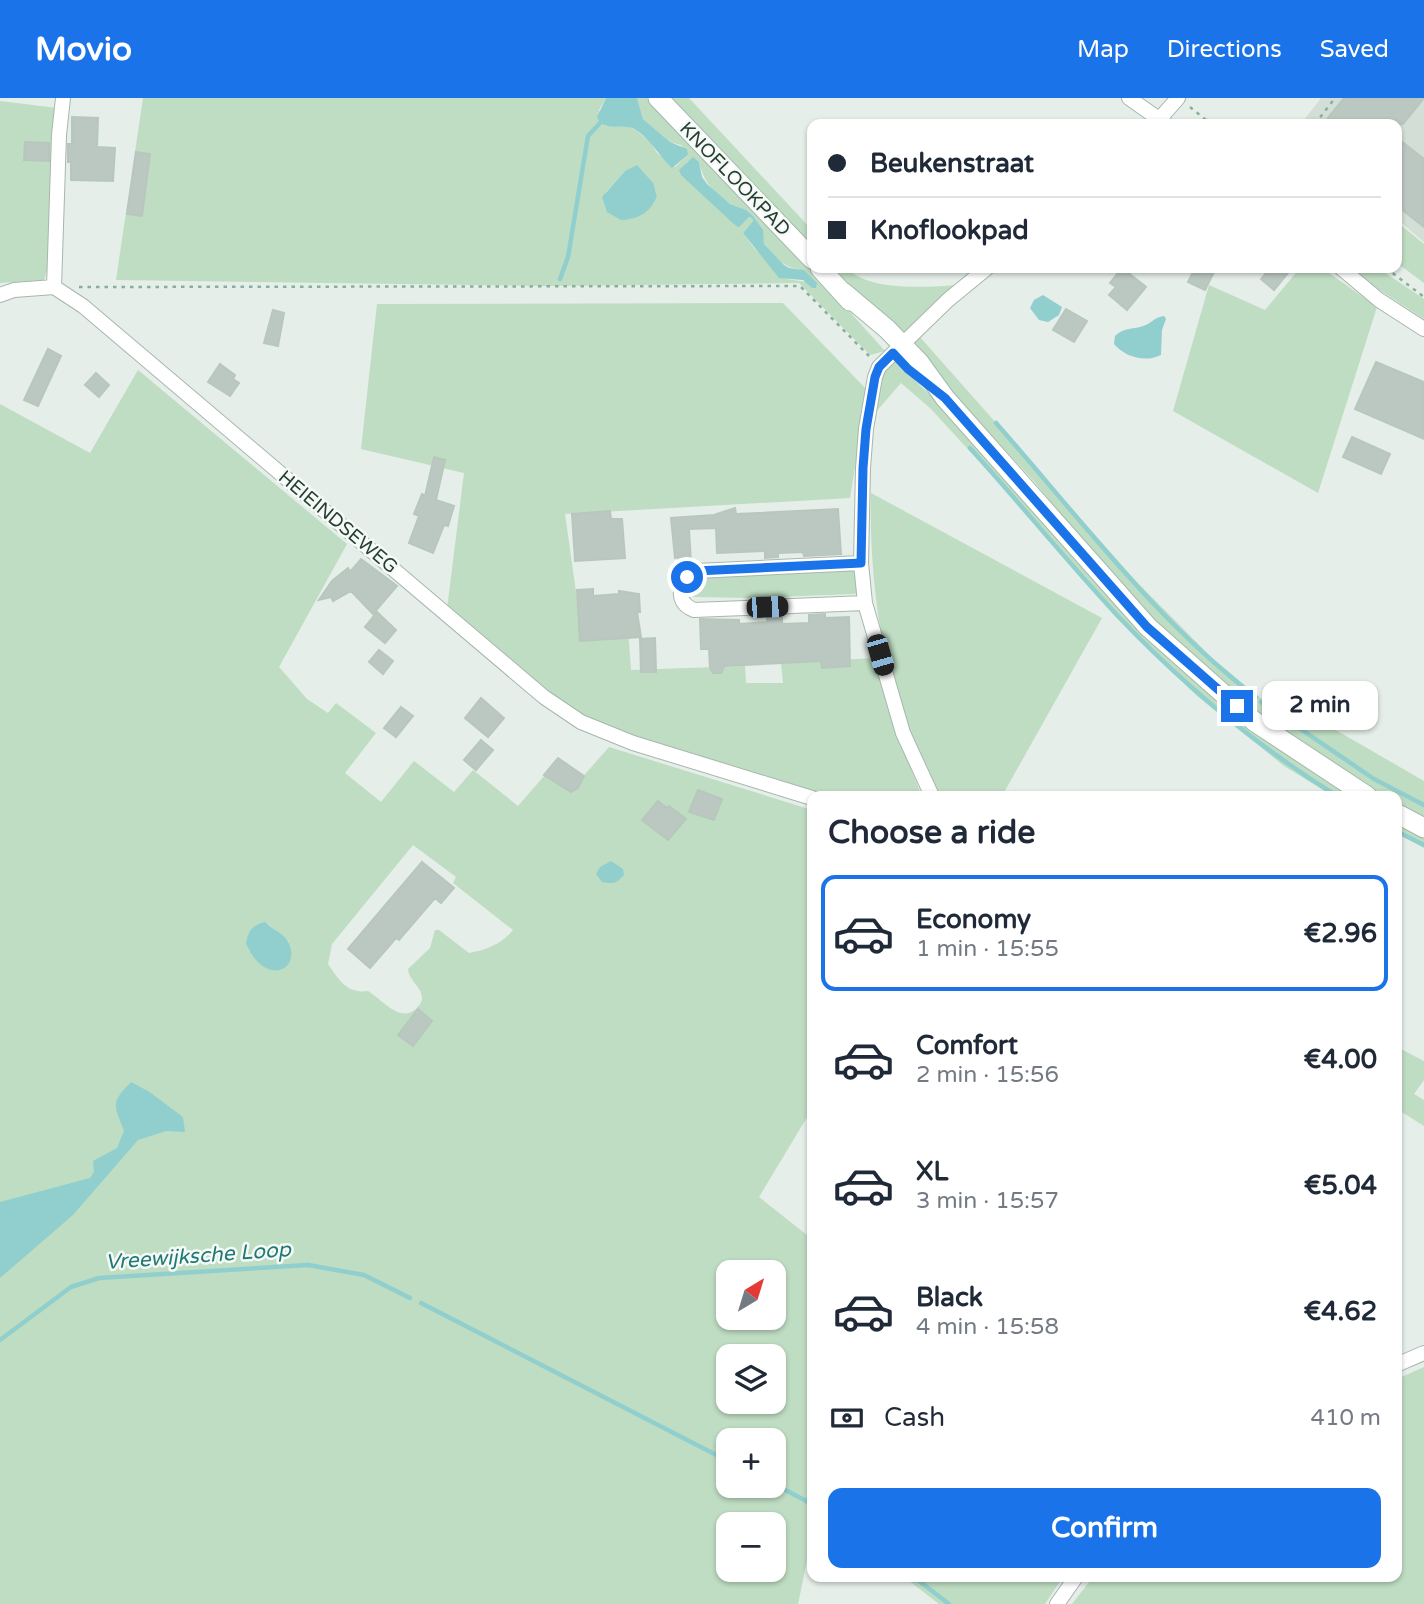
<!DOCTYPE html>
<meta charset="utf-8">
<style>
:root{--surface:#fff;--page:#f2f2f3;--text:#1f2937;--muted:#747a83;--line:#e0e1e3;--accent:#1a73e8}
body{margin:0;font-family:"Varela Round",sans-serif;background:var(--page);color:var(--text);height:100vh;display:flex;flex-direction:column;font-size:26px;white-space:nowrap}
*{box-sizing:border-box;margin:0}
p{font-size:23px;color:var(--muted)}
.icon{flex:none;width:38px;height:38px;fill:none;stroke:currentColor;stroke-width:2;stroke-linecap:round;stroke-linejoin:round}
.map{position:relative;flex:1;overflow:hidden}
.panel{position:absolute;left:807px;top:693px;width:595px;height:791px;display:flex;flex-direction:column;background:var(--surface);border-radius:14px;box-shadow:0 2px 5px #0004}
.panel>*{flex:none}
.banner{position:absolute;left:807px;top:21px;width:595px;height:154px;border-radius:14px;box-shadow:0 2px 5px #0004;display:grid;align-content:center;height:154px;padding:0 21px;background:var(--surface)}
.needle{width:46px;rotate:38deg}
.controls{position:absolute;left:716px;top:1162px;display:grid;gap:14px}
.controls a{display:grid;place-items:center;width:70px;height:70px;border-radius:14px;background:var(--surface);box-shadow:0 2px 5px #0004;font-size:35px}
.end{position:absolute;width:32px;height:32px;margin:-16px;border:9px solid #1a73e8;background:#fff;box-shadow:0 0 0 4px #fff}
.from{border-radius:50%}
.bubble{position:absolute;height:49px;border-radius:14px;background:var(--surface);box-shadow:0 2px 5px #0004;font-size:23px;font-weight:800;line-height:49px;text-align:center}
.car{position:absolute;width:21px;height:42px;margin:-21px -10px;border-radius:9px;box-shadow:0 0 5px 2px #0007;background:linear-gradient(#222 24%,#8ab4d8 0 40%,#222 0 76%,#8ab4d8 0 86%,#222 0)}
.banner b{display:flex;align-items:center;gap:24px;height:66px;font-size:26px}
.banner b+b{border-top:2px solid var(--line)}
.banner i{width:18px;height:18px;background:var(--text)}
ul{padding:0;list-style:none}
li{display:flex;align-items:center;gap:21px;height:116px;margin:0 14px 10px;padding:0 7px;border:4px solid transparent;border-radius:14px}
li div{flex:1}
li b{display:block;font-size:26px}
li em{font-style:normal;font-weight:800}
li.selected{border-color:var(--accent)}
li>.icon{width:63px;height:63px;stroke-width:1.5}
h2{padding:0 21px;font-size:32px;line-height:84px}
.pay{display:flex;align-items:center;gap:18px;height:77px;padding:0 21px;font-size:26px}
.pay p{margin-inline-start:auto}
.primary-button{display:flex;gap:14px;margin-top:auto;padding:14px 21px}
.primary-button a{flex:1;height:80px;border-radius:14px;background:var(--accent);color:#fff;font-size:28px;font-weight:800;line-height:80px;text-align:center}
header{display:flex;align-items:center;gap:42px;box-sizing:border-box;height:98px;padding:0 35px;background:var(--accent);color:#fff}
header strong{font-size:33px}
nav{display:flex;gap:38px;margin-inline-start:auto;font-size:24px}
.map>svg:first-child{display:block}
</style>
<header>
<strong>Movio</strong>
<nav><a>Map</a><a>Directions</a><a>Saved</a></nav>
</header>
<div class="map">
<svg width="1424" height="1506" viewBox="0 0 1424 1506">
<rect width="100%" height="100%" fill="#e5eee8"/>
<path fill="#d3ded7" d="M1321,0H1424V144L1397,121L1396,26H1301Z"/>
<path fill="#bfddc2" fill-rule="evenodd" d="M143,0H606L599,12L605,28L629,29L637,33L650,44L657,55L675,69L688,57L681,47L670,44L643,21L637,0H647L822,183L885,253L870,257L799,185L550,188L116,182ZM688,63L699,64C703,82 712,93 727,104C731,107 737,108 742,111C755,118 763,131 764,146C775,157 782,170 799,171L807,184L786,181L754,150L743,135L753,123L752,120L749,119L739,128H736L685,67ZM625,73H643C646,83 655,85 657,98L605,95Z
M668,0H689L812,132V149Z
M0,3L57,10L49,166L44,182L0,185Z
M1397,124L1424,146V185L1397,165Z
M832,170H847C870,194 927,189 959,187L902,240Z
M1300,170H1322L1377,209L1318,395L1173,313L1209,187L1265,212Z
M1346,170H1378L1424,201V221Z
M783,205L867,292L850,400L565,416L577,501L583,516L628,531L631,572L745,568L746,585H783L781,565L875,560L896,634L922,698H828L581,622L447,511L464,375L361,351L377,206Z
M919,238L1135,482L1211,559L1264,603L1270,594L1424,683V721L1397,706L1396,698H1383L1369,691L1287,637L1229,592L1171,539L1109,475L1033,382L909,248Z
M895,263L953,319L1134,523L1354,698H1333L1284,668L1197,598L1114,516L1024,412L930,310L901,285L875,315L882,277Z
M138,272L347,446L279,569L307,601L328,615L336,605L376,635L345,675L381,704L414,663L454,694L473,672L518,708L551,670L572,691L609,649L812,712V1011L759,1099L812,1141V1439L798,1506H0V306L90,355ZM413,747L456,779L453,785L513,832C502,846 486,852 469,855L439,832H435L430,850L408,871C409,883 423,890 422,901C422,904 418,909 416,911C399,925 383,902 368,893C347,896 339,882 328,866L332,846ZM266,824L289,844L250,854L246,846ZM728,1174H774V1220H728ZM728,1258H774V1304H728ZM728,1342H774V1388H728ZM728,1426H774V1472H728Z
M871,395L1102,520L1002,698H936C926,677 915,656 907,634C880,560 869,473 871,395Z
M857,472L861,494L854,496L750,500L694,499L689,493L688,480Z
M1396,722L1424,737V750L1397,735Z
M1397,949L1424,963V982L1414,996L1424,1002V1028L1397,1011Z
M1424,1269V1506H1072L1093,1479H1396L1397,1281Z
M904,1479H1063L1045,1506H939Z"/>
<path fill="#90cfcd" d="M606,0H637L643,21L670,44L687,51L688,57L672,70C658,57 649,38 632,30C620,26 603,34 597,19Z
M693,59L699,64L702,79L707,86L730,106L746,112L753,118L763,132L764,146L784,167L789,170L804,172L817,185L816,190H812L803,182L779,180L743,135L753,123L752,120L749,119L739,129L736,128L681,77L679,72Z
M637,67L653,85L657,98C650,115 639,121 621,122L607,114L602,99L625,73Z
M1043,197L1062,209L1059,217L1048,224L1039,222L1030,210L1034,202Z
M1164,218L1166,221L1162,232L1161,257C1145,265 1125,259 1114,246L1115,238C1125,229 1131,232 1143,228C1151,226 1154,219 1164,218Z
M611,763L623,771L624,777C616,786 613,786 602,784L596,776L600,769Z
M266,824C272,832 282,834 287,842C304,870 267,892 246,846C248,833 253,826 266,824Z
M131,984L148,993L183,1019L185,1034L166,1033L138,1042L73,1117L0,1180V1104L90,1080L94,1074L93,1063L117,1050L124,1033C114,1007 110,1005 131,984Z"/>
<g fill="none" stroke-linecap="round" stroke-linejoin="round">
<path stroke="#90cfcd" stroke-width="4.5" d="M560,181L568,159L588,38L600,25
M996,325C1078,418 1157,524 1256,599
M970,350C1019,404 1065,461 1115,515C1181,585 1255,647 1337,698
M1261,604L1374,681L1424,707
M1396,733L1424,747
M421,1205L728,1363
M0,1242L71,1189L99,1180L308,1167L364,1177L410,1200
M774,1386L812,1406
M914,1479L949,1506"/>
</g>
<path fill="#bbc8c1" stroke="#b8c7be" stroke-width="2" d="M1344,0H1424L1403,26H1323Z
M72,19L98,20L97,49L115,50L113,83L71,82V64H68V46H72Z
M1396,39L1424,61V129L1396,107Z
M25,44L49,45V63L24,62Z
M136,54L150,56L142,118L127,116Z
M1122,170L1146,189L1127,212L1109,197L1116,189L1110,185Z
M1195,170H1216L1205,192L1188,184Z
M1270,170H1292L1274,192L1261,181Z
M1066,211L1087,223L1074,244L1053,232Z
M273,212L284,215L278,248L264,245Z
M48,251L61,258L38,308L24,302Z
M1376,264L1424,284V341L1355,311Z
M220,266L235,277L233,281L239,285L230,298L208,284Z
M96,275L109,287L99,299L85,287Z
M1352,339L1390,356L1381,376L1343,359Z
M434,359L445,362L436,402L454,408L448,428L444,427L433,455L409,445L419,418L414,416L422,396L425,398Z
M735,410L736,416L838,411L841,456L804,458L803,454L778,455V459L765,460V453L717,455L716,430L689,431L691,465L679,466L678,459L675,460L671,420L714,417Z
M610,413L611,421H622L625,460L575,463L572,416Z
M361,461L397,488L373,516L351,493L333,503L331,499L319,502L332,483L348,470L350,474Z
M593,491V498L619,496V493L639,496L640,514H637L641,539L580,543L577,492Z
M377,514L396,532L385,545L365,529Z
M825,516V520L849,519L850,568L822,570L821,563L743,567L724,568L721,575H713L710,570L709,551H701L700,521L739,522V526L767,524V519L782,518V526L809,525V517Z
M655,540L656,574H641L640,541Z
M379,552L393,563L383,576L369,564Z
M481,600L504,620L488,639L465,620Z
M401,609L413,618L396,639L384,630Z
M481,642L493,652L476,672L464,662Z
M558,660L584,678L578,690L571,694L544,677Z
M698,692L722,701L714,722L689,714Z
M658,703L667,710L669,708L686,721L668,742L642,722Z
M422,764L454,790L441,805L435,800L399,842L396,840L370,870L348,851Z
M418,911L432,923L413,948L398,937Z"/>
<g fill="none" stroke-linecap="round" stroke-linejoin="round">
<defs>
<path id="minor" d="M1129,0L1166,26
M1155,26L1178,0
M1341,170L1379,202L1424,231
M54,189L83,208L544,599L581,624L633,645L812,700
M54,189L59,37L63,0
M0,197L14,192L54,189
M861,465L696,473C681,483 672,503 694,512L865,505
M932,698L903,635L865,505L861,465L863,370L866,331L875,279L879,269L948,202L987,170
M1396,1267L1424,1255
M1057,1506L1076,1479"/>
<path id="secondary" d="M658,0L812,161
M820,170L850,203
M843,194L887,231L919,264L945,300L1148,529L1255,624L1367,698
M1396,715L1424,730"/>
</defs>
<use href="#minor" stroke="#a8b6ae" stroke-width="16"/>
<use href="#secondary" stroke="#a4b9ae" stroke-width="21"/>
<path stroke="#87b09b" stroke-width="2.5" stroke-dasharray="3.5 5" stroke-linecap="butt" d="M1190,9L1211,26
M1315,26L1335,0
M1386,170L1424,199
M79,189L800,188L869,258"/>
<use href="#minor" stroke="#fff" stroke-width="14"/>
<use href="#secondary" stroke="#fff" stroke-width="19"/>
</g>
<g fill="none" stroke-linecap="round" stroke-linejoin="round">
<path stroke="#1a73e8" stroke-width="9" d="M687,479L696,473L861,465L863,370L866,331L875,279L879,269L893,255L908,271L945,300L1147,529L1237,608"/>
</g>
<g text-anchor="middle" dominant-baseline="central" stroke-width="5" stroke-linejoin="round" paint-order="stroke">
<g font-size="19" fill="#253f33" stroke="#f6faf7">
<text transform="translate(735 81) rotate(46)">KNOFLOOKPAD</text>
<text transform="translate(338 424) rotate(40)">HEIEINDSEWEG</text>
</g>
<g font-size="21" font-style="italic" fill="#217976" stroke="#f6faf7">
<text transform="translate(198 1158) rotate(-4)">Vreewijksche Loop</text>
</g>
</g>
</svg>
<div class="controls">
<a><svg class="needle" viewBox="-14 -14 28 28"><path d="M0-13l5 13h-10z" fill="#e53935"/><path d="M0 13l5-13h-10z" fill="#747a83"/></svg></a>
<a><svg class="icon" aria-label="layers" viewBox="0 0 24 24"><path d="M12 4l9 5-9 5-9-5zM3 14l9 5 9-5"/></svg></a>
<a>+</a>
<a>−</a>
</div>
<i class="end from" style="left:687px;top:479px"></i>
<i class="end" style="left:1237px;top:608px"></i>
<div class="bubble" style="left:1262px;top:583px;width:116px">2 min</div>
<i class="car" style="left:767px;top:509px;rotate:88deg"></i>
<i class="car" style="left:880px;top:557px;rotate:164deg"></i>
<div class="banner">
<b><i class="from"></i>Beukenstraat</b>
<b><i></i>Knoflookpad</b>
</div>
<section class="panel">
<h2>Choose a ride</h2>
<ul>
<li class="selected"><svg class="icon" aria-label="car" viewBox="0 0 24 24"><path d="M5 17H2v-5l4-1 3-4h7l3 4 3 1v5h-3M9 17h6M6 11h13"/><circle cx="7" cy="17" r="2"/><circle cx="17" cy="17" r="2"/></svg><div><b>Economy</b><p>1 min · 15:55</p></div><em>€2.96</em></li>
<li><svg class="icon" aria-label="car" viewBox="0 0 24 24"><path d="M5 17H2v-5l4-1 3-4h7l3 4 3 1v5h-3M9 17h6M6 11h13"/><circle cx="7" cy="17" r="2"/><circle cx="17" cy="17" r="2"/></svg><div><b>Comfort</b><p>2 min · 15:56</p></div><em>€4.00</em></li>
<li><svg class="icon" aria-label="car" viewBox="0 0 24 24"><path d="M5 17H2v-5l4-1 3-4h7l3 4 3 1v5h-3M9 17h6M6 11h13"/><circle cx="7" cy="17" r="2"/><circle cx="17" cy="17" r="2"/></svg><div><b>XL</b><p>3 min · 15:57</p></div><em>€5.04</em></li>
<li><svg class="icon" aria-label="car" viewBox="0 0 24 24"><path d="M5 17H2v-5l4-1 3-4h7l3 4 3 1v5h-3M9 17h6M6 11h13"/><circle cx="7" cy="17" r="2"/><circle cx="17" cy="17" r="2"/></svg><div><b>Black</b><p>4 min · 15:58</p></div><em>€4.62</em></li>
</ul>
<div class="pay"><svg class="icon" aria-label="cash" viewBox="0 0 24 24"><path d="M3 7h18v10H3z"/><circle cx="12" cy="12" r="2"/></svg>Cash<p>410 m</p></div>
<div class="primary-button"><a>Confirm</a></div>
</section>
</div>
